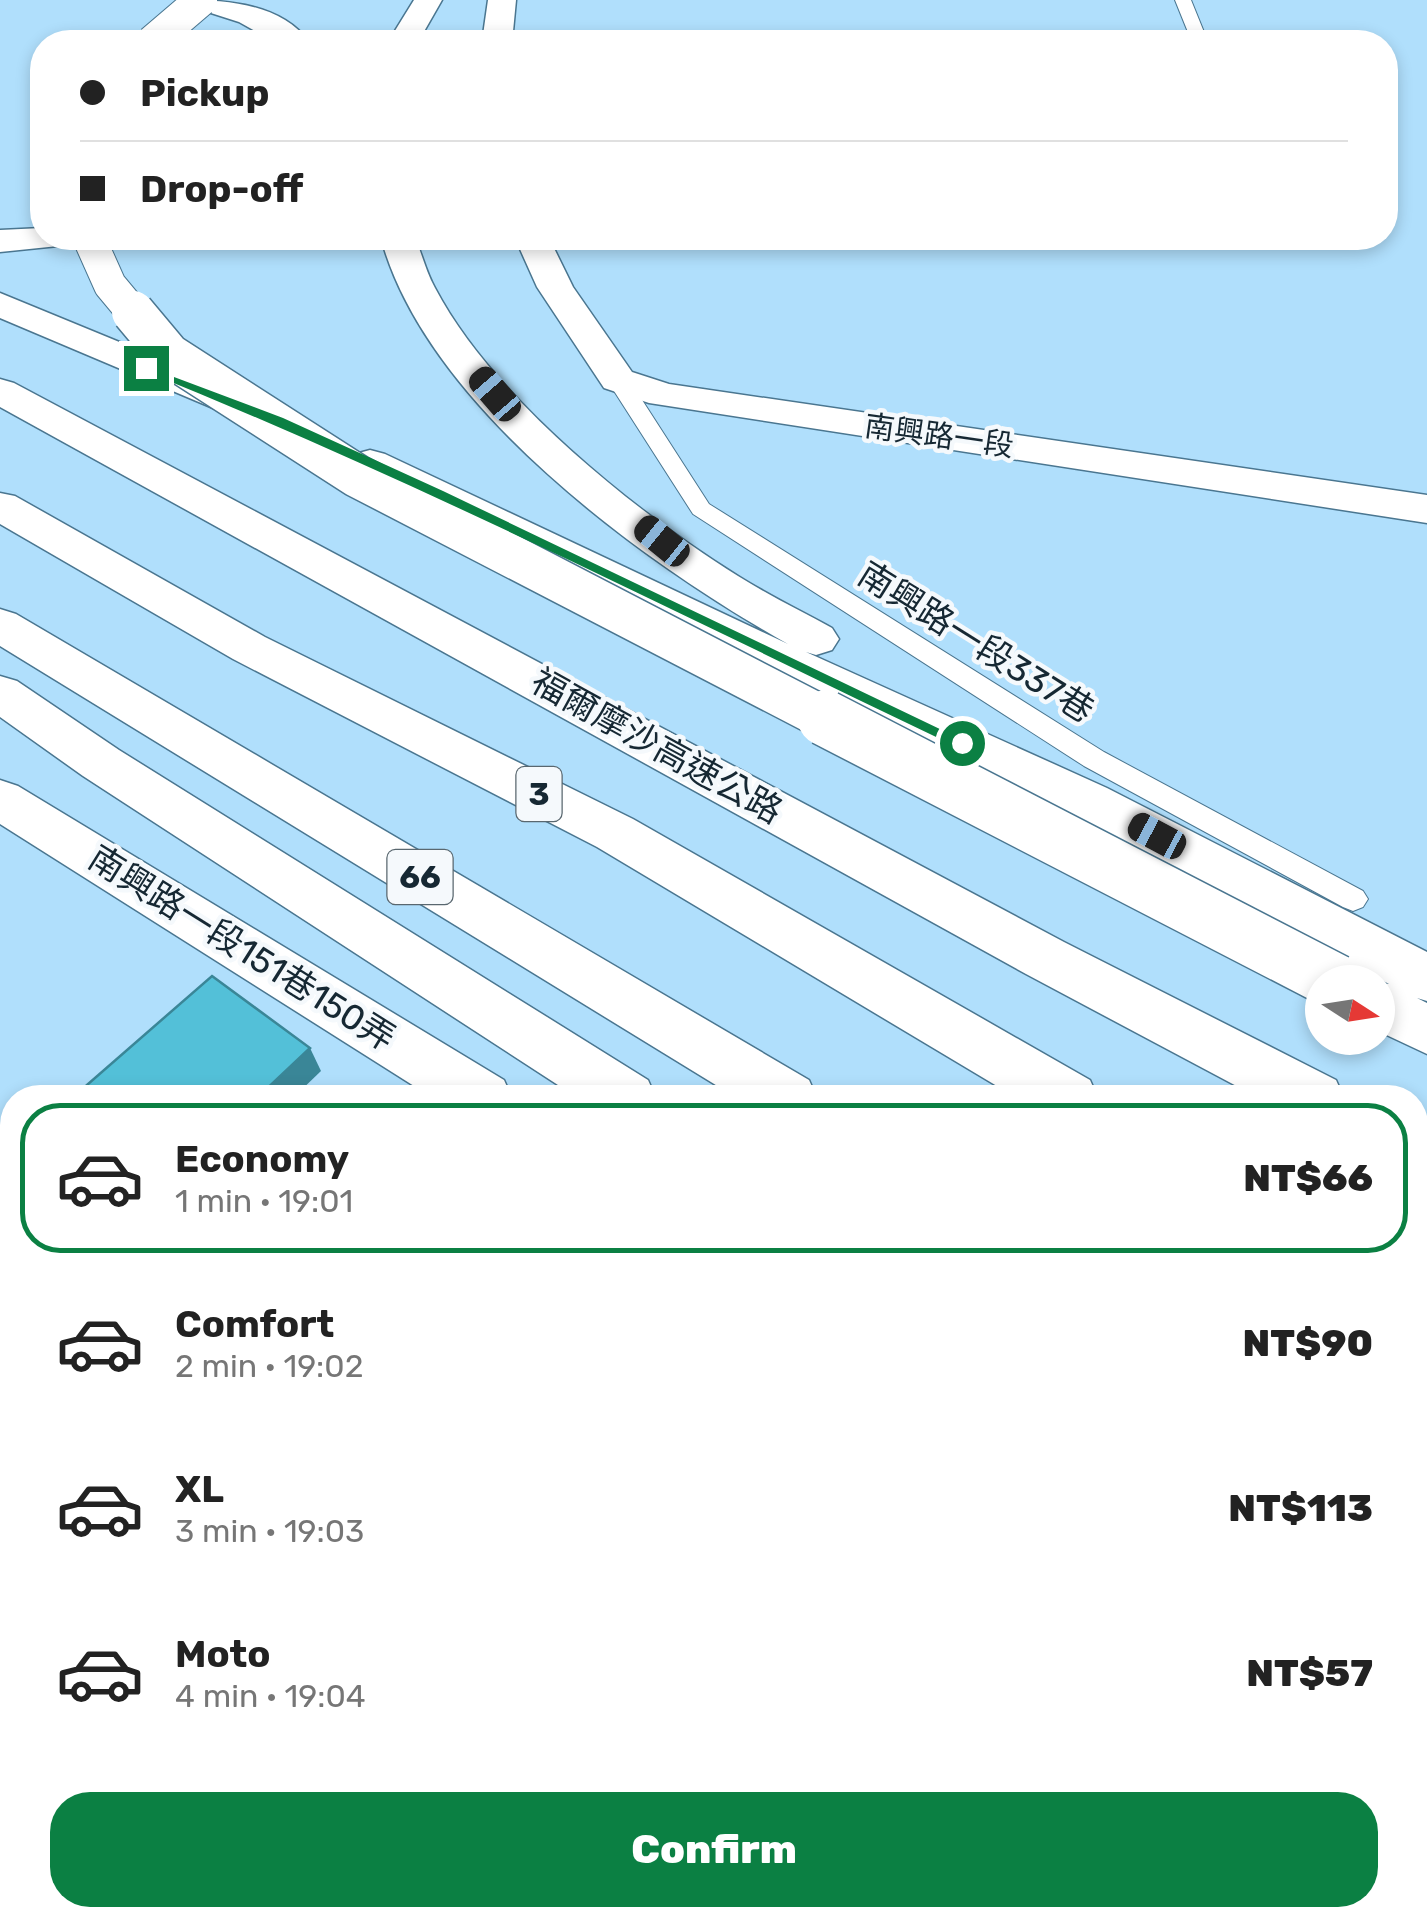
<!DOCTYPE html>
<meta charset="utf-8">
<style>
:root{--surface:#fff;--page:#f2f2f2;--text:#222;--muted:#767676;--line:#e0e0e0;--accent:#0b8043}
body{margin:0;font-family:Rubik,"Noto Sans TC",sans-serif;background:var(--page);color:var(--text);height:100vh;display:flex;flex-direction:column;font-size:38px;white-space:nowrap}
*{box-sizing:border-box;margin:0}
p{font-size:32px;color:var(--muted)}
.icon{flex:none;width:55px;height:55px;fill:none;stroke:currentColor;stroke-width:2;stroke-linecap:round;stroke-linejoin:round}
.map{position:relative;flex:1;overflow:hidden}
.details{position:absolute;left:0px;top:1085px;width:1428px;height:842px;display:flex;flex-direction:column;background:var(--surface);border-radius:40px 40px 0 0;box-shadow:0 5px 15px #0003}
.details>*{flex:none}
.guide{position:absolute;left:30px;top:30px;width:1368px;height:220px;border-radius:40px;box-shadow:0 5px 15px #0003;display:grid;align-content:center;height:220px;padding:0 50px;background:var(--surface)}
.needle{width:65px;rotate:102deg}
.buttons{position:absolute;left:1305px;top:965px;display:grid;gap:20px}
.buttons a{display:grid;place-items:center;width:90px;height:90px;border-radius:50%;background:var(--surface);box-shadow:0 5px 15px #0003;font-size:50px}
.end{position:absolute;width:45px;height:45px;margin:-22px;border:12px solid #0b8043;background:#fff;box-shadow:0 0 0 5px #fff}
.from{border-radius:50%}
.car{position:absolute;width:30px;height:60px;margin:-30px -15px;border-radius:12px;box-shadow:0 0 8px 2px #0007;background:linear-gradient(#222 24%,#8ab4d8 0 40%,#222 0 76%,#8ab4d8 0 86%,#222 0)}
.guide b{display:flex;align-items:center;gap:35px;height:95px;font-size:38px}
.guide b+b{border-top:2px solid var(--line)}
.guide i{width:25px;height:25px;background:var(--text)}
ul{padding:18px 0 0;list-style:none}
li{display:flex;align-items:center;gap:30px;height:150px;margin:0 20px 15px;padding:0 30px;border:5px solid transparent;border-radius:40px}
li div{flex:1}
li b{display:block;font-size:38px}
li em{font-style:normal;font-weight:800}
li.selected{border-color:var(--accent)}
li>.icon{width:90px;height:90px;stroke-width:1.5}
.cta{display:flex;gap:20px;margin-top:auto;padding:20px 50px}
.cta a{flex:1;height:115px;border-radius:40px;background:var(--accent);color:#fff;font-size:40px;font-weight:800;line-height:115px;text-align:center}
.map>svg:first-child{display:block}
</style>
<div class="map">
<svg width="1427" height="1927" viewBox="0 0 1427 1927">
<rect width="100%" height="100%" fill="#b0dffc"/>
<g fill="none" stroke-linecap="round" stroke-linejoin="round">
<path fill="#c4b2fc" fill-rule="evenodd" d="M0,1168L12,1175V1194L0,1188Z
M1169,1915H1203L1211,1927H1177Z"/>
<defs>
<path id="service" d="M1175,0H1191L1208,42H1192Z
M618,374L626,375L709,504L1104,752L1363,891L1368,899L1363,907L1353,911L1343,907L1084,766L693,514L607,380Z"/>
<path id="minor" d="M0,780L18,786L504,1080L512,1098H433L0,824Z
M1415,1675L1427,1680V1760L1415,1755Z"/>
<path id="tertiary" d="M488,0H516L512,42H482Z
M515,238H549L573,287L632,372L669,384L1427,495V523L649,403L604,388L537,287Z"/>
<path id="motorway" d="M185,0C227,0 282,4 309,42H275L239,22L189,6Z
M414,0H442L418,42H388Z
M42,228V238H74L68,245L0,252V230Z
M381,238H415C422,254 426,272 435,288C492,397 634,511 738,576C768,595 801,611 832,628L839,639L832,650L816,655L806,652L1107,788L1427,952V1001L1417,998L1427,1003V1054L1378,1031V982H1372L1389,984L1071,814L817,697L355,472L349,463L355,454L370,450L385,454L788,644C643,563 426,405 381,238Z
M0,293L241,392L247,400L241,408L227,412L213,408L0,318Z
M0,379L14,383L1064,942L1336,1080L1344,1098H1259L1026,974L0,407Z
M0,493L15,496L265,637L633,819L1090,1080L1098,1098H1017L597,847L233,659L0,524Z
M0,609L16,614L809,1080L817,1098H737L0,646Z
M0,676L17,681L119,750L648,1080L656,1098H578L83,776L0,717Z
M1415,1122L1427,1127V1182L1415,1178Z
M1415,1268L1427,1273V1337L1415,1332Z
M1415,1445L1427,1450V1522L1415,1517Z
M1415,1559L1427,1564V1638L1415,1633Z"/>
</defs>
<use href="#service" stroke="#4a7690" stroke-width="2"/>
<use href="#minor" stroke="#4a7690" stroke-width="3"/>
<use href="#tertiary" stroke="#4a7690" stroke-width="3"/>
<use href="#motorway" stroke="#4a7690" stroke-width="3"/>
<use href="#service" fill="#fff" fill-rule="evenodd"/>
<use href="#minor" fill="#fff" fill-rule="evenodd"/>
<use href="#tertiary" fill="#fff" fill-rule="evenodd"/>
<use href="#motorway" fill="#fff" fill-rule="evenodd"/>
<defs>
<path id="motorway-bridge-far2" d="M152,42L201,0
M89,238L110,285L135,315"/>
<path id="motorway-bridge-far1" d="M133,312L169,355L357,476L830,721"/>
<path id="motorway-bridge" d="M825,718L1336,982"/>
</defs>
<use href="#motorway-bridge-far2" stroke="#4a7690" stroke-width="34" stroke-linecap="butt"/>
<use href="#motorway-bridge-far1" stroke="#4a7690" stroke-width="45" stroke-linecap="butt"/>
<use href="#motorway-bridge" stroke="#4a7690" stroke-width="58" stroke-linecap="butt"/>
<use href="#motorway-bridge-far2" stroke="#fff" stroke-width="32"/>
<use href="#motorway-bridge-far1" stroke="#fff" stroke-width="42"/>
<use href="#motorway-bridge" stroke="#fff" stroke-width="55"/>
</g>
<path fill="#3a8697" d="M310,1048L321,1071L293,1098H257Z"/>
<path fill="#53c0d8" stroke="#3a8697" stroke-width="2.5" d="M212,976L310,1048L257,1098H72Z"/>
<path fill="#0b8043" d="M142,365L283,418L443,491L969,743L957,747C687,618 420,482 142,370Z"/>
<g text-anchor="middle" dominant-baseline="central" stroke-width="9" stroke-linejoin="round" paint-order="stroke">
<g font-size="30" fill="#162833" stroke="#f5f9fc">
<text transform="translate(939 436) rotate(8)">南興路一段</text>
</g>
<g fill="#f5f9fc" stroke="#59676f" stroke-width="2.5">
<rect x="516.5" y="767" width="45" height="54" rx="8"/>
<rect x="387.5" y="850" width="65" height="54" rx="8"/>
</g>
<g font-size="32" font-weight="bold" fill="#162833">
<text x="539" y="794">3</text>
<text x="420" y="877">66</text>
</g>
<g font-size="35" fill="#162833" stroke="#f5f9fc">
<text transform="translate(976 642) rotate(32)">南興路一段337巷</text>
<text transform="translate(657 746) rotate(29)">福爾摩沙高速公路</text>
<text transform="translate(242 948) rotate(32)">南興路一段151巷150弄</text>
</g>
</g>
</svg>
<div class="buttons">
<a><svg class="needle" viewBox="-14 -14 28 28"><path d="M0-13l5 13h-10z" fill="#e53935"/><path d="M0 13l5-13h-10z" fill="#767676"/></svg></a>
</div>
<i class="end from" style="left:962px;top:743px"></i>
<i class="end" style="left:146px;top:368px"></i>
<i class="car" style="left:495px;top:394px;rotate:319deg"></i>
<i class="car" style="left:662px;top:541px;rotate:309deg"></i>
<i class="car" style="left:1157px;top:836px;rotate:298deg"></i>
<div class="guide">
<b><i class="from"></i>Pickup</b>
<b><i></i>Drop-off</b>
</div>
<section class="details">
<ul>
<li class="selected"><svg class="icon" aria-label="car" viewBox="0 0 24 24"><path d="M5 17H2v-5l4-1 3-4h7l3 4 3 1v5h-3M9 17h6M6 11h13"/><circle cx="7" cy="17" r="2"/><circle cx="17" cy="17" r="2"/></svg><div><b>Economy</b><p>1 min · 19:01</p></div><em>NT$66</em></li>
<li><svg class="icon" aria-label="car" viewBox="0 0 24 24"><path d="M5 17H2v-5l4-1 3-4h7l3 4 3 1v5h-3M9 17h6M6 11h13"/><circle cx="7" cy="17" r="2"/><circle cx="17" cy="17" r="2"/></svg><div><b>Comfort</b><p>2 min · 19:02</p></div><em>NT$90</em></li>
<li><svg class="icon" aria-label="car" viewBox="0 0 24 24"><path d="M5 17H2v-5l4-1 3-4h7l3 4 3 1v5h-3M9 17h6M6 11h13"/><circle cx="7" cy="17" r="2"/><circle cx="17" cy="17" r="2"/></svg><div><b>XL</b><p>3 min · 19:03</p></div><em>NT$113</em></li>
<li><svg class="icon" aria-label="car" viewBox="0 0 24 24"><path d="M5 17H2v-5l4-1 3-4h7l3 4 3 1v5h-3M9 17h6M6 11h13"/><circle cx="7" cy="17" r="2"/><circle cx="17" cy="17" r="2"/></svg><div><b>Moto</b><p>4 min · 19:04</p></div><em>NT$57</em></li>
</ul>
<div class="cta"><a>Confirm</a></div>
</section>
</div>
